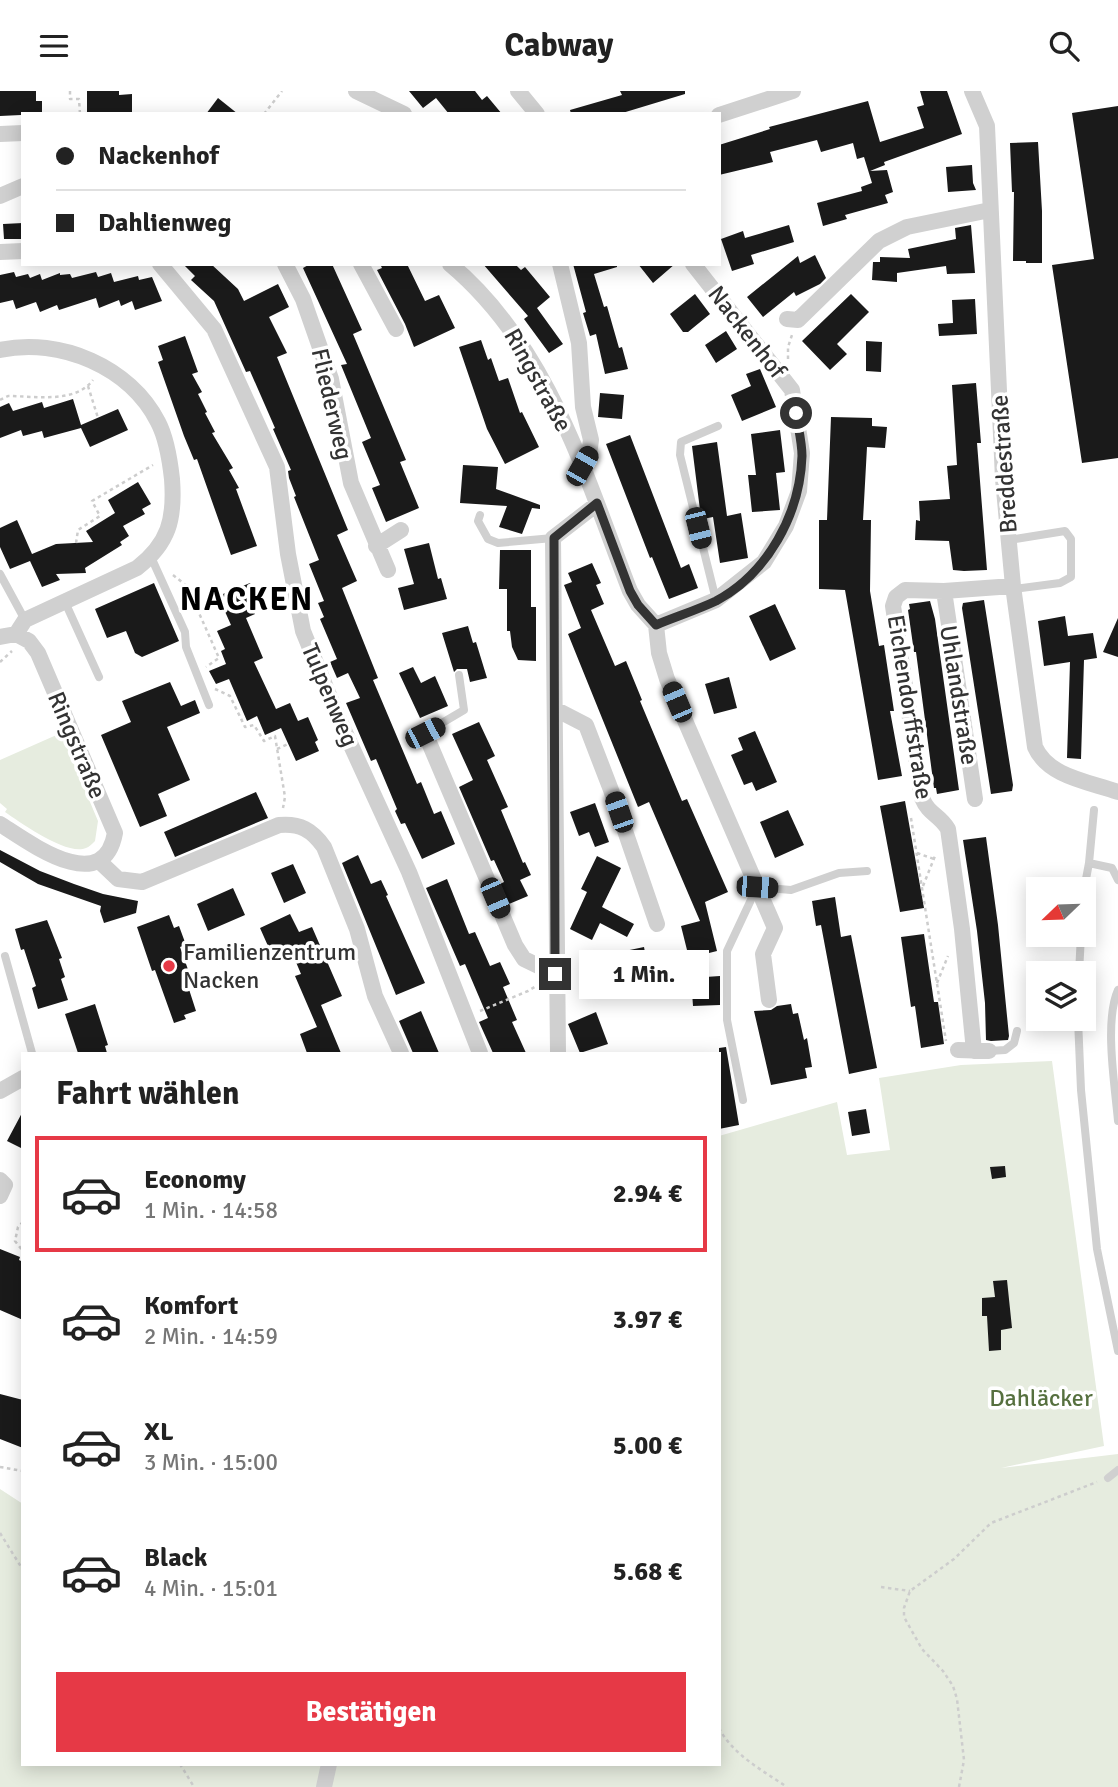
<!DOCTYPE html>
<html lang="de">
<meta charset="utf-8">
<style>
:root{--surface:#fff;--page:#f2f2f2;--text:#222;--muted:#767676;--line:#e0e0e0;--accent:#e63946}
body{margin:0;font-family:Signika,sans-serif;background:var(--page);color:var(--text);height:100vh;display:flex;flex-direction:column;font-size:26px;white-space:nowrap}
*{box-sizing:border-box;margin:0}
p{font-size:23px;color:var(--muted)}
.icon{flex:none;width:38px;height:38px;fill:none;stroke:currentColor;stroke-width:2;stroke-linecap:round;stroke-linejoin:round}
.map{position:relative;flex:1;overflow:hidden}
.drawer{position:absolute;left:21px;top:961px;width:700px;height:714px;display:flex;flex-direction:column;background:var(--surface);border-radius:0px;box-shadow:0 4px 18px #0003}
.drawer>*{flex:none}
.top-card{position:absolute;left:21px;top:21px;width:700px;height:154px;border-radius:0px;box-shadow:0 4px 18px #0003;display:grid;align-content:center;height:154px;padding:0 35px;background:var(--surface)}
.needle{width:46px;rotate:247deg}
.fabs{position:absolute;left:1026px;top:786px;display:grid;gap:14px}
.fabs a{display:grid;place-items:center;width:70px;height:70px;border-radius:0px;background:var(--surface);box-shadow:0 4px 18px #0003;font-size:35px}
.end{position:absolute;width:32px;height:32px;margin:-16px;border:9px solid #333;background:#fff;box-shadow:0 0 0 4px #fff}
.from{border-radius:50%}
.bubble{position:absolute;height:49px;border-radius:0px;background:var(--surface);box-shadow:0 4px 18px #0003;font-size:23px;font-weight:700;line-height:49px;text-align:center}
.car{position:absolute;width:21px;height:42px;margin:-21px -10px;border-radius:9px;box-shadow:0 0 5px 2px #0007;background:linear-gradient(#222 24%,#8ab4d8 0 40%,#222 0 76%,#8ab4d8 0 86%,#222 0)}
.top-card b{display:flex;align-items:center;gap:24px;height:66px;font-size:26px}
.top-card b+b{border-top:2px solid var(--line)}
.top-card i{width:18px;height:18px;background:var(--text)}
ul{padding:0;list-style:none}
li{display:flex;align-items:center;gap:21px;height:116px;margin:0 14px 10px;padding:0 21px;border:4px solid transparent;border-radius:0px}
li div{flex:1}
li b{display:block;font-size:26px}
li em{font-style:normal;font-weight:700}
li.current{border-color:var(--accent)}
li>.icon{width:63px;height:63px;stroke-width:1.5}
h2{padding:0 35px;font-size:32px;line-height:84px}
.button{display:flex;gap:14px;margin-top:auto;padding:14px 35px}
.button a{flex:1;height:80px;border-radius:0px;background:var(--accent);color:#fff;font-size:28px;font-weight:700;line-height:80px;text-align:center}
header{display:flex;justify-content:space-between;align-items:center;height:91px;padding:0 35px;background:var(--surface);font-size:32px;font-weight:700}
.map>svg:first-child{display:block}
</style>
<header><svg class="icon" aria-label="menu" viewBox="0 0 24 24"><path d="M4 6h16M4 12h16M4 18h16"/></svg>Cabway<svg class="icon" aria-label="search" viewBox="0 0 24 24"><circle cx="10" cy="10" r="6"/><path d="M15 15l6 6"/></svg></header>
<div class="map">
<svg width="1118" height="1696" viewBox="0 0 1118 1696">
<rect width="100%" height="100%" fill="#fff"/>
<path fill="#e6ecdf" d="M61,642L98,730L95,750C92,753 89,756 86,757C67,765 21,732 5,721L7,718L0,712V669Z
M1052,970L1104,1355L1001,1377L1118,1363V1696H0V1398L23,1413V1673H719V1045L837,1011L847,1064L890,1059L879,987L961,974Z"/>
<path fill="#1a1a1a" d="M0,0H36V10H42V23L0,25Z
M87,0H119V4L132,3V22L87,23Z
M409,0H475L482,9L487,5L502,23H449L436,7L423,17Z
M620,0H685V3L619,23H571L570,19L622,4Z
M920,0H947L962,43L884,71L885,74L870,80L887,79L893,101L885,104L888,112L845,124L847,128L823,135L817,112L862,100L861,96L872,92L864,66L857,68L853,52L821,61L817,49L770,61L773,71L719,84V54L770,38L769,36L868,10L880,51L924,37L917,16L924,14Z
M218,7L238,23H206Z
M1118,15V367L1082,372L1052,174L1094,168L1072,22Z
M1038,51L1042,120V172H1026V170H1013L1014,101H1012L1010,52Z
M972,74L973,92L976,99L948,101L946,76Z
M23,132V148H4L3,133Z
M789,134L794,151L751,164L754,173L732,180L721,148L743,140L745,147Z
M971,134L975,182L947,183L946,175L897,182V191L872,189L873,171H880V166L910,167L908,158L956,148L955,137Z
M815,164L826,187L820,193L796,205L794,201L763,226L747,206L798,165L800,172Z
M183,173H211L238,198L244,210L278,193L289,216L269,226L287,262L277,266L348,439L337,444L357,490L342,497L378,587L373,589L417,693L421,691L434,723L441,720L455,753L422,768L405,732L401,733L395,720L397,718L376,668L371,670L346,612L360,607L348,582L337,587L330,571L337,568L320,528L324,526L318,512L324,510L309,473L319,469L294,406L296,405L289,387L288,380L291,379L273,338L275,337L250,280L246,281L214,210L191,189L195,185Z
M310,173H332L362,239L353,243L406,369L400,371L419,417L386,431L372,397L380,394L362,351L371,347L341,274L347,273L303,177Z
M380,173H407L425,210L439,204L455,237L414,256L405,233L377,179L382,177Z
M483,173H515L521,179L525,176L550,206L537,217L563,253L549,262L524,228L528,225Z
M573,173H617V176L594,183L604,216L607,215L619,257L622,256L628,278L605,283L596,243L590,245L583,222L586,221Z
M638,173H675L653,192Z
M14,181L16,186L28,183L30,187L40,183L42,189L60,182V184L70,183L72,187L96,181L98,186L111,182L114,191L138,185L139,189L152,186L162,210L135,219L132,210L121,215L119,209L99,217L96,207L59,219L57,214L40,221L36,211L16,218L13,209L0,212V184Z
M695,203L710,223L688,241H683L670,223Z
M851,203L869,221L837,253L847,263L830,279L802,250Z
M975,208L977,243L939,245L938,233L953,232L952,209Z
M726,240L737,258L716,272L705,254Z
M185,245L198,281L192,283L202,301L198,303L207,321L205,322L215,341L212,342L233,377L229,379L239,397L236,398L257,455L231,464L197,368L194,369L184,345L158,271L163,269L158,255Z
M481,249L488,269L491,267L499,290L508,287L520,322L522,321L539,356L505,373L487,338L459,256Z
M866,250L882,251L881,281L866,280Z
M760,278L776,316L742,330L731,304L751,295L746,283Z
M976,292L981,352H977L987,479L964,480L953,479L949,450L915,449L916,429L920,430L919,410L950,408L947,375L957,374L952,294Z
M600,302L624,304L622,328L598,326Z
M73,308L81,334L118,318L128,339L90,356L81,337L44,347L42,340L23,345L21,339L0,347V316L9,312L13,320L42,311L44,317Z
M831,326L872,327V335L887,336L885,357L867,356L863,429H871L870,500L879,555L884,554L894,620H890L902,685L878,689L845,499L819,498V429H827Z
M780,339L785,381L776,382L780,419L752,421L748,384H756L751,343Z
M630,344L681,477L689,473L698,497L669,508L652,466L650,467L606,353Z
M717,351L727,425L741,422L748,467L720,472L713,426L703,428L700,419L692,355Z
M463,374L498,376L496,398L540,414V418L532,417L522,443L499,436L507,415L460,412Z
M138,391L151,413L142,418L145,423L123,435L129,445L120,451L122,454L85,477L86,482L56,483L60,489L42,496L30,470L10,478L0,456V437L17,429L32,463L56,453L93,451L86,440L115,422L108,409Z
M429,452L438,488L441,487L447,508L404,519L398,497L414,493L404,458Z
M500,459H531V516H536V570L518,569L512,556L510,540H507V498H499Z
M592,472L601,492L596,494L604,513L591,519L615,575L626,570L642,609L640,610L682,710L687,708L728,801L705,811L717,860L689,867L681,835L700,830L649,711L638,716L568,543L581,537L564,494L572,491L568,482Z
M154,492L179,550L142,566L135,562L126,540L107,547L95,518Z
M250,492L260,515L253,518L255,523L246,527L263,567L254,571L276,618L290,612L298,630L308,626L318,649L315,651L319,660L296,670L281,637L265,644L257,625L247,630L229,588L216,593L209,580L226,573L221,560L225,558L217,540L231,534L218,505Z
M984,509L1013,694L1012,700L991,703L962,517L963,512Z
M930,510L935,528L959,699L937,703L936,697H934L916,561H914L908,519L910,518L909,513Z
M775,513L796,558L770,570L749,525Z
M1065,525L1068,545L1093,542L1097,567L1084,569L1081,668L1067,667L1070,571L1044,575L1038,530Z
M1118,527V566L1103,561Z
M468,535L473,552L476,551L487,587L470,591L467,578H457L454,581L442,542Z
M413,576L421,592L435,585L448,615L420,627L399,582Z
M729,586L737,617L714,623L705,593Z
M170,591L181,615L195,609L200,622L167,636L190,689L158,703L167,725L140,736L101,644L131,631L122,610Z
M479,631L495,665L487,669L508,716L501,719L523,772L525,771L531,784L520,789L528,805L509,813L500,793L504,791L494,769L491,770L459,696L473,689L452,643Z
M755,640L777,691L756,700L752,691L744,694L731,664L743,659L738,647Z
M256,701L268,727L175,766L164,741Z
M905,710L924,817L900,821L880,715Z
M595,712L609,751L595,756L589,741L579,745L570,721Z
M788,719L804,754L775,767L760,731Z
M986,746L998,834L1009,945L1008,949L991,950L986,949L985,912L977,840L963,749Z
M0,759L40,780L74,793L103,803L138,810L136,822L104,832L100,820L101,815L38,793L0,771Z
M358,764L371,793L381,789L388,804L386,805L425,892L396,904L342,772Z
M597,765L621,777L602,816L634,833L627,846L600,832L592,849L570,838L587,801L581,798Z
M293,773L306,802L284,812L271,782Z
M447,788L469,843L475,841L490,875L500,871L510,893L503,896L517,929L512,931L526,962H493L479,931L488,927L465,873L460,875L426,797Z
M233,797L245,824L208,840L197,813Z
M835,806L841,846L851,844L877,977L849,983L821,834L816,835L812,810Z
M290,823L299,841L312,836L342,905L321,914L341,962H307L300,943L317,936L295,885L301,883L290,857L272,864L260,837Z
M169,824L174,837L179,835L186,854L180,856L191,887L186,889L196,920L184,924L186,928L174,932L155,879L152,880L137,836Z
M47,829L62,867L59,868L65,886L61,888L68,909L38,918L32,897L36,895L24,858L21,859L15,838Z
M924,843L934,911H938L944,953L921,957L915,915L911,916L901,846Z
M644,856L648,877L624,882L620,861Z
M720,885V914L693,915L691,887Z
M95,913L108,954L105,955L107,962H78L65,923Z
M791,913L793,923L798,922L804,949L807,947L812,976L805,977L807,987L771,994L754,920L771,919L777,915Z
M421,920L439,962H413L399,930Z
M596,921L608,953L580,962L568,933Z
M726,956L739,1034L719,1038V957Z
M866,1018L870,1042L852,1045L848,1021Z
M23,1020V1058L7,1050Z
M1005,1075L1006,1086L992,1088L990,1076Z
M0,1158L20,1166L19,1169L23,1171V1229L0,1219Z
M1007,1189L1012,1237L1001,1239V1259L989,1260L987,1225H982V1207L995,1206L993,1190Z
M0,1303L23,1309V1357L0,1348Z"/>
<g fill="none" stroke-linecap="round" stroke-linejoin="round">
<path stroke="#cdcdcd" stroke-width="2.5" stroke-dasharray="3.5 3.5" stroke-linecap="butt" d="M70,0V8H79L80,23
M264,23L282,0
M788,268V256L792,244
M88,295L98,327
M0,309L8,305C34,305 75,313 93,289
M76,452L78,439L100,425L92,410L153,374
M173,484L187,495L219,567L206,576
M0,571L12,560
M215,598L230,605L245,636L254,634L264,650L275,645L285,706L283,717
M277,658L288,653
M911,727L946,950
M917,762L934,768
M923,795L935,765
M937,892L948,865
M480,920L528,900L541,892
M23,1131L18,1136L15,1150L23,1160
M0,1376L23,1380
M0,1442L23,1479
M881,1496L910,1500
M719,1637C733,1664 762,1679 787,1696
M180,1673L194,1696
M959,1696L964,1669L957,1608L953,1595L943,1580L922,1558L904,1526V1517L910,1500L954,1468L991,1432L1097,1391"/>
<path stroke="#d0d0d0" stroke-width="8" d="M480,424L478,430L488,448L498,452L553,447
M1009,449L1065,440L1071,448V486L1060,492L1014,498
M151,466L185,541L186,556L209,614
M0,483L25,529
M716,509L680,364L681,351L718,335
M65,511L99,586
M425,642L464,619L459,584
M1089,772L1094,719
M1083,804L1089,772L1112,777L1118,789
M5,865L32,962
M1079,882L1081,844
M1118,899C1104,930 1115,995 1118,1030
M1078,928L1081,999L1097,1158L1118,1260
M989,960L1005,959L1014,952L1017,940
M743,1009L727,929V860L757,796L791,799L839,782L867,780
M1108,1387L1118,1379"/>
<path stroke="#d0d0d0" stroke-width="16" d="M356,0L404,23
M518,0L537,23
M972,0L987,35L1003,388L1013,495L1035,656C1048,686 1090,691 1118,701
M719,24L793,0
M0,43L23,42
M0,105L23,95
M0,161L23,160
M160,173L214,238L277,376L288,463L303,540L338,626L409,781L480,962
M285,173L303,208L331,288L351,392L388,479
M361,173L396,238
M450,173C549,256 585,384 630,500L638,514L656,534
M560,173L579,252L583,316L591,349L589,363L582,375
M787,228L798,229L879,150L907,136L990,119
M0,259C60,246 130,276 158,331C167,348 170,370 172,388C175,428 169,452 137,477L25,529L16,543L0,546
M376,455L401,439
M944,500L975,708
M656,534L716,509L764,471L786,435L799,400L802,362L792,299L693,173
M656,534L659,562L667,588L775,837L763,863L769,909
M555,618L586,634L611,699L657,833
M425,642L515,854L524,868L555,883
M0,733C30,752 103,807 115,742L38,562L29,550L16,543
M99,770L118,788L142,791L279,734C300,732 312,739 324,756L357,838L375,905L401,962
M958,959L989,960
M974,960L962,838L948,738C939,723 929,724 922,707L893,515L896,506L905,499L944,500L1013,495
M558,962L553,447L597,413
M0,1000L23,987
M0,1089L5,1094L0,1105
M324,1696L329,1673"/>
</g>
<g fill="none" stroke-linecap="round" stroke-linejoin="round">
<path stroke="#333" stroke-width="9" d="M555,883L554,447L597,412L630,500L638,514L656,534C675,526 697,519 716,510C768,482 800,423 802,365C802,351 798,336 796,322"/>
</g>
<circle fill="#e63946" stroke="#fff" stroke-width="2.5" cx="169" cy="875" r="7"/>
<g text-anchor="middle" dominant-baseline="central" stroke-width="7" stroke-linejoin="round" paint-order="stroke">
<g font-size="24" fill="#333" stroke="#fff">
<text transform="translate(747 241) rotate(52)">Nackenhof</text>
<text transform="translate(538 289) rotate(61)">Ringstraße</text>
<text transform="translate(332 313) rotate(77)">Fliederweg</text>
<text transform="translate(1004 373) rotate(-94)">Breddestraße</text>
<text transform="translate(330 604) rotate(67)">Tulpenweg</text>
<text transform="translate(959 604) rotate(81)">Uhlandstraße</text>
<text transform="translate(910 616) rotate(81)">Eichendorffstraße</text>
<text transform="translate(77 654) rotate(67)">Ringstraße</text>
</g>
<g font-size="24" fill="#333" stroke="#fff" text-anchor="start">
<text x="183" y="861">Familienzentrum<tspan x="183" dy="28">Nacken</tspan></text>
</g>
<g font-size="24" fill="#56703f" stroke="#fff">
<text x="1041" y="1307">Dahläcker</text>
</g>
<g font-size="32" font-weight="bold" letter-spacing="2" fill="#000" stroke="#fff">
<text x="247" y="508">NACKEN</text>
</g>
</g>
</svg>
<div class="fabs">
<a><svg class="needle" viewBox="-14 -14 28 28"><path d="M0-13l5 13h-10z" fill="#e53935"/><path d="M0 13l5-13h-10z" fill="#767676"/></svg></a>
<a><svg class="icon" aria-label="layers" viewBox="0 0 24 24"><path d="M12 4l9 5-9 5-9-5zM3 14l9 5 9-5"/></svg></a>
</div>
<i class="end from" style="left:796px;top:322px"></i>
<i class="end" style="left:555px;top:883px"></i>
<div class="bubble" style="left:579px;top:859px;width:130px">1 Min.</div>
<i class="car" style="left:582px;top:375px;rotate:30deg"></i>
<i class="car" style="left:698px;top:437px;rotate:166deg"></i>
<i class="car" style="left:677px;top:611px;rotate:337deg"></i>
<i class="car" style="left:425px;top:642px;rotate:63deg"></i>
<i class="car" style="left:619px;top:721px;rotate:341deg"></i>
<i class="car" style="left:757px;top:796px;rotate:94deg"></i>
<i class="car" style="left:495px;top:807px;rotate:157deg"></i>
<div class="top-card">
<b><i class="from"></i>Nackenhof</b>
<b><i></i>Dahlienweg</b>
</div>
<section class="drawer">
<h2>Fahrt wählen</h2>
<ul>
<li class="current"><svg class="icon" aria-label="car" viewBox="0 0 24 24"><path d="M5 17H2v-5l4-1 3-4h7l3 4 3 1v5h-3M9 17h6M6 11h13"/><circle cx="7" cy="17" r="2"/><circle cx="17" cy="17" r="2"/></svg><div><b>Economy</b><p>1 Min. · 14:58</p></div><em>2.94 €</em></li>
<li><svg class="icon" aria-label="car" viewBox="0 0 24 24"><path d="M5 17H2v-5l4-1 3-4h7l3 4 3 1v5h-3M9 17h6M6 11h13"/><circle cx="7" cy="17" r="2"/><circle cx="17" cy="17" r="2"/></svg><div><b>Komfort</b><p>2 Min. · 14:59</p></div><em>3.97 €</em></li>
<li><svg class="icon" aria-label="car" viewBox="0 0 24 24"><path d="M5 17H2v-5l4-1 3-4h7l3 4 3 1v5h-3M9 17h6M6 11h13"/><circle cx="7" cy="17" r="2"/><circle cx="17" cy="17" r="2"/></svg><div><b>XL</b><p>3 Min. · 15:00</p></div><em>5.00 €</em></li>
<li><svg class="icon" aria-label="car" viewBox="0 0 24 24"><path d="M5 17H2v-5l4-1 3-4h7l3 4 3 1v5h-3M9 17h6M6 11h13"/><circle cx="7" cy="17" r="2"/><circle cx="17" cy="17" r="2"/></svg><div><b>Black</b><p>4 Min. · 15:01</p></div><em>5.68 €</em></li>
</ul>
<div class="button"><a>Bestätigen</a></div>
</section>
</div>
